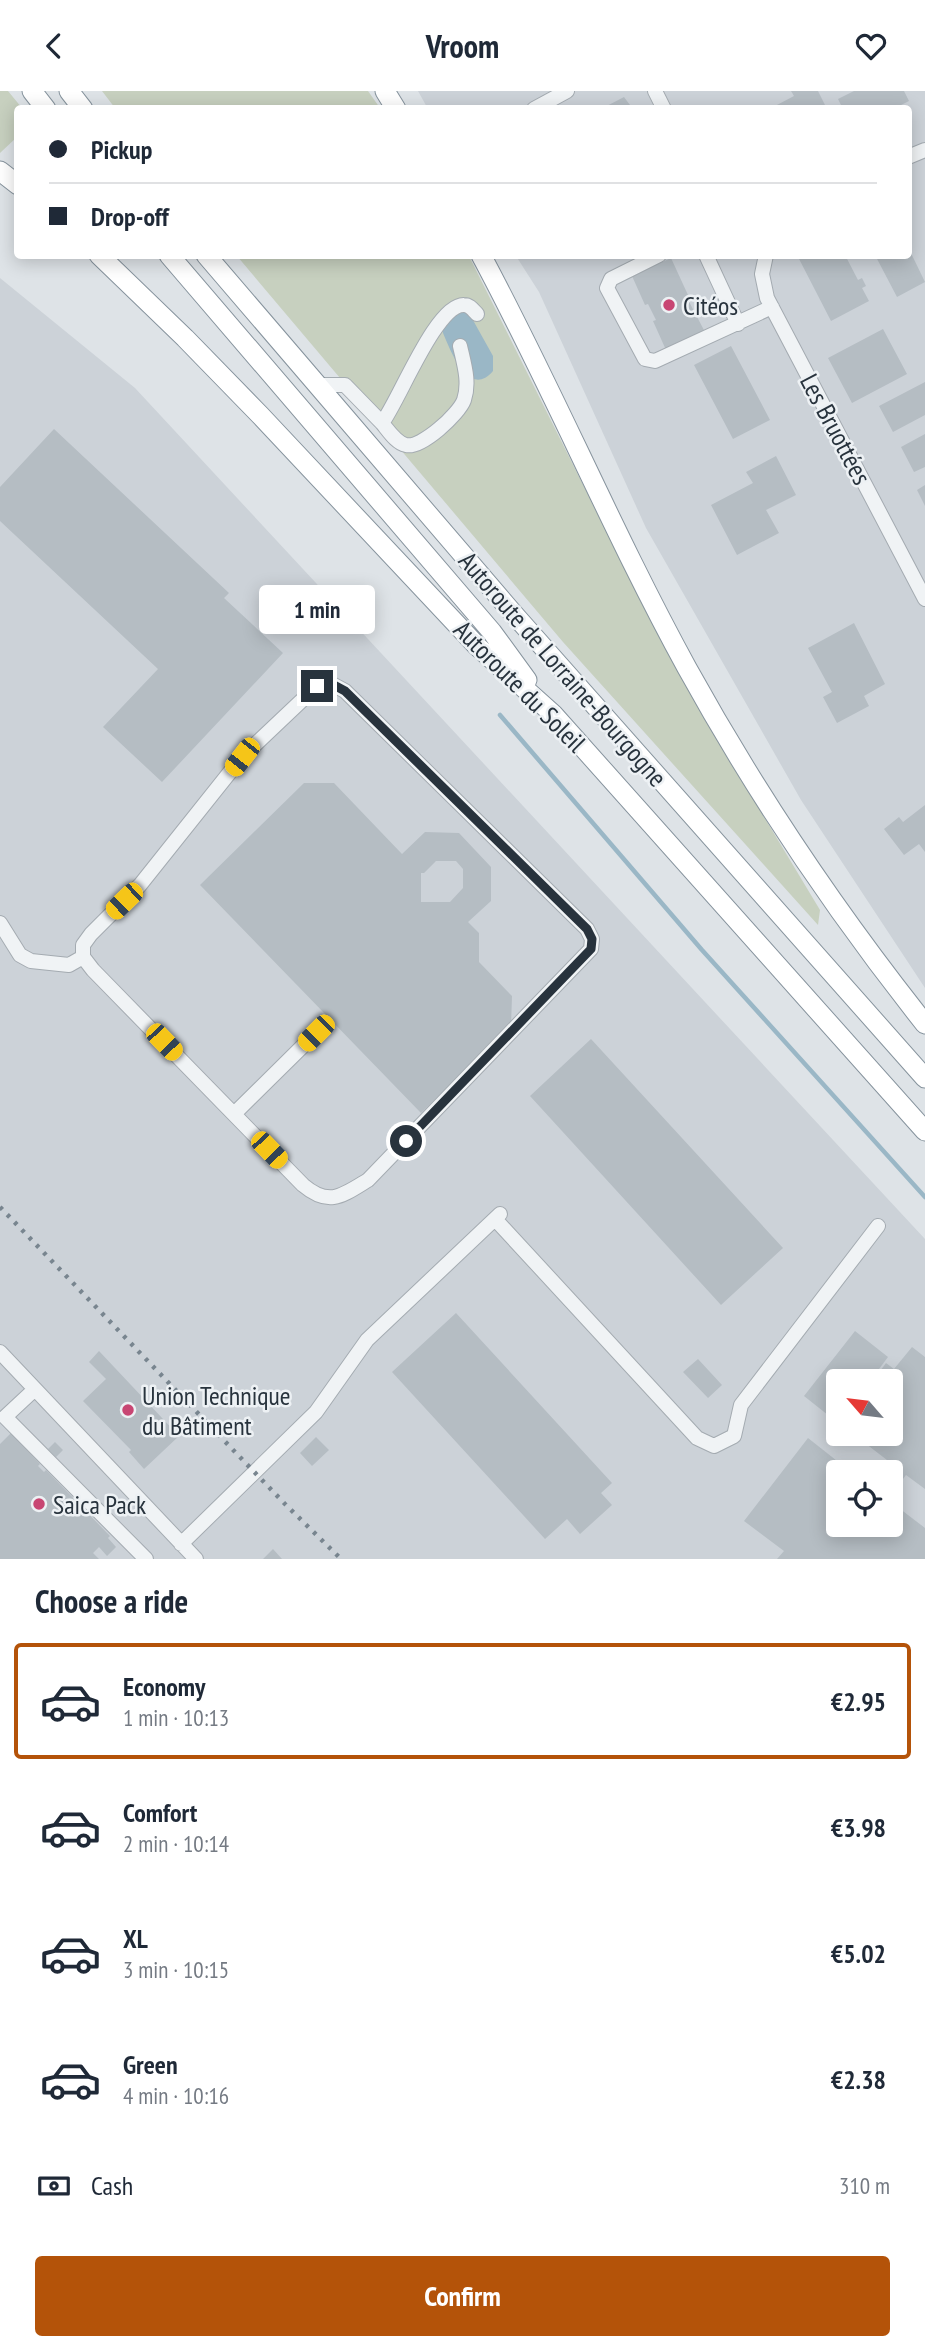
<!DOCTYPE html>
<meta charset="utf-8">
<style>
:root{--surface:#fff;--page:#f2f2f3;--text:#1f2937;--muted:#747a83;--line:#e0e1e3;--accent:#b45309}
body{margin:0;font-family:"PT Sans Narrow",sans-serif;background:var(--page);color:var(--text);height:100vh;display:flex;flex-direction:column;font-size:26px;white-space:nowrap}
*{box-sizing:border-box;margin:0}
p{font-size:23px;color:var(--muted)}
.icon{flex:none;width:38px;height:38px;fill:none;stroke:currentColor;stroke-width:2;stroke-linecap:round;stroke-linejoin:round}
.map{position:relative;height:1468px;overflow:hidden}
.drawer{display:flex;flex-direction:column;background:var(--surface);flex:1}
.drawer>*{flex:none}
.hud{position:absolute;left:14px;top:14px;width:898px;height:154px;border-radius:7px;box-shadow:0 4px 18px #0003;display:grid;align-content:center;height:154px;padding:0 35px;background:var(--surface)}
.needle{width:46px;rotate:298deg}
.tools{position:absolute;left:826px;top:1278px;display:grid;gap:14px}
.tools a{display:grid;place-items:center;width:77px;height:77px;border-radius:7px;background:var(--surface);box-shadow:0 4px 18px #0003;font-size:35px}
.end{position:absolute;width:32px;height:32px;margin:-16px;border:9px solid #28333d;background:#fff;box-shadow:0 0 0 4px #fff}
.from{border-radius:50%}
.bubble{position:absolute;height:49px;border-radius:7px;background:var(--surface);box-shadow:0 4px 18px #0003;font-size:23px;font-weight:600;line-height:49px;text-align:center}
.car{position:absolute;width:21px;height:42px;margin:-21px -10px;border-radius:9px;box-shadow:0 0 5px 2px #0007;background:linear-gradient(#f5c518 24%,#345 0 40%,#f5c518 0 76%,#345 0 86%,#f5c518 0)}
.hud b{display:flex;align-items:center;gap:24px;height:66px;font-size:26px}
.hud b+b{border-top:2px solid var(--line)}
.hud i{width:18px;height:18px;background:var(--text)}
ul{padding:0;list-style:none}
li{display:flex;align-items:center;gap:21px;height:116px;margin:0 14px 10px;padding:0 21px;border:4px solid transparent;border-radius:7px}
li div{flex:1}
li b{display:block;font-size:26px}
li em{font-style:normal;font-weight:600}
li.selected{border-color:var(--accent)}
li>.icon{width:63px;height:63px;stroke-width:1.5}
h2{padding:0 35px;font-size:32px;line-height:84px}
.pay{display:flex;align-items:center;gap:18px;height:77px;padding:0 35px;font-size:26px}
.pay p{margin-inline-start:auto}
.action{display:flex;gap:14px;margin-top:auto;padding:14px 35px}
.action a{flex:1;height:80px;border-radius:7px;background:var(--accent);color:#fff;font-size:28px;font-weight:600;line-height:80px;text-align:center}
header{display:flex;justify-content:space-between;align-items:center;height:91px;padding:0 35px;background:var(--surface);font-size:32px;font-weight:600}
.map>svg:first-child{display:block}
</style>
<header><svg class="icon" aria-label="back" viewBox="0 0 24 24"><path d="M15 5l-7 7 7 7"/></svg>Vroom<svg class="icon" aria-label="heart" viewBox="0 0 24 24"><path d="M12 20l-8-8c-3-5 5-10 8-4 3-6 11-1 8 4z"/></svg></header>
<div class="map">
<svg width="925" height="1468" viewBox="0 0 925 1468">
<rect width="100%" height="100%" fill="#dee3e7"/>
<path fill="#ccd2d8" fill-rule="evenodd" d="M418,0H925V897L801,709L646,437L539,201L516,165L908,164V18H428Z
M0,187L135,297L925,1148V1468H0ZM838,1290H891V1342H838ZM838,1381H891V1433H838Z"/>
<path fill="#c7d0bf" d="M0,0H8L22,17L18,18L17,46L0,62Z
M102,0H368L380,17H115Z
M237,165H469L637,502L695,611L820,819L818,834L563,551Z"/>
<path fill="#9ab7c6" d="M460,220L469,222L493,265V280C469,308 451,261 443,242V236Z"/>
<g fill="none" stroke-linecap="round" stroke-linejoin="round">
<path stroke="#9ab7c6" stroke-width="4.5" d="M500,624L702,859L925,1106"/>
</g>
<path fill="#b5bdc3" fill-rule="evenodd" d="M791,0H818L827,18H777L775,15L794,5Z
M854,0H904L909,10L893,18H843L838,8Z
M624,6L633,18H601Z
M908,156L925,191L897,206L875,164H908Z
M797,164H845L858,189L862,187L866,195L862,197L869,210L831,230Z
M671,167L688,204L686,205L705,241L666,259L653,230L656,229L648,213L645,214L632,185Z
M883,238L907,283L852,312L828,267Z
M731,255L770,329L733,348L694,274Z
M925,291V324L893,341L879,315Z
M54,338L229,502L224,507L283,562L162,691L103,636L158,578L0,430V396Z
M925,343V376L914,381L901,356Z
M776,365L796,404L766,419L779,442L737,464L711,414L753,392L746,381Z
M925,394V415L917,399Z
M854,532L885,593L864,605L869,615L837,632L823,606L832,601L808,557Z
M304,692H334L402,763L425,741L459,742L491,776V810L468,831L479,842V871L512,905L511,935L421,1022L200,794ZM436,770H456L463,778V797L450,811H421V782H424Z
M925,714V761L919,753L904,764L884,738L899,726L903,731Z
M591,948L783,1157L721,1214L530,1005Z
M456,1222L612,1392L601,1402L612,1414L580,1443L567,1428L545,1448L392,1281Z
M855,1240L888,1266L870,1290H838V1332L804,1305Z
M912,1256L925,1266V1398L906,1384L891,1404V1383L896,1376L852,1342H891V1290H886L878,1283L886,1272L894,1278Z
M99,1260L179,1345L144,1378L129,1361L131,1359L83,1310L106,1288L89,1271Z
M698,1268L722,1294L708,1307L683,1281Z
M11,1342L40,1373L38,1375L44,1381L46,1379L110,1445L108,1447L116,1456L107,1465L99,1456L93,1462L99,1468H0V1353Z
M316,1346L329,1359L312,1375L300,1362Z
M808,1347L851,1381H838V1433H891V1411L925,1437V1468H777L784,1460L744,1430Z
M55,1351L63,1359L56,1366L48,1358Z
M273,1458L282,1468H263Z"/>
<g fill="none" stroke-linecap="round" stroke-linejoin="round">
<defs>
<path id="minor" d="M655,0L664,18
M534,18L567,0
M908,66L925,59
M659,164L611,188L607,197L645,268L655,270L772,216
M706,164L738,233
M766,164L762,183L767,207L925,508
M316,294H345L382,332C399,310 436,213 464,214C470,214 473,219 477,223
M382,332C388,339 396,352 406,354C421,358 459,323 464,309C470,291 464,273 460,255
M332,593L345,600L587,838L592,848L591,858L368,1089C342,1105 329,1116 303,1094L93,879L83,866V854L91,843L140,794L242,666L317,595Z
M0,832L20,864L31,870L69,874L83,866
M234,1023L316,942
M495,1128L697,1347L714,1355L734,1345L741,1314L878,1135
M0,1261L196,1468
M35,1298L5,1326L146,1468
M181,1453L316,1321L367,1249L500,1123"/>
<path id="highway" d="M32,0L46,18
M69,0L83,18
M385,0L396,18
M0,80L18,94
M99,164L185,247L260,324L477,555L553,623L925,1040
M169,164L492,541L527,589
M206,164L512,521L925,987
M481,164C554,300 613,442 687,577C756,702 836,821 925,933"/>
</defs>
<use href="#minor" stroke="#a4abb1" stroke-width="16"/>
<use href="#highway" stroke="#86939d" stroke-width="21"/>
<use href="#minor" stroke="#f0f3f5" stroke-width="14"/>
<use href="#highway" stroke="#fff" stroke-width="19"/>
<path stroke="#78858f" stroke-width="4.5" stroke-dasharray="3.5 7" stroke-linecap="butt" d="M0,1116L285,1413L341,1468"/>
</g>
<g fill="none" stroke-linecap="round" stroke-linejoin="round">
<path stroke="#28333d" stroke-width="9" d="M317,595L332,593L345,600L587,838L592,848L591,858L406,1050"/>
</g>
<g fill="#c84673" stroke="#edf1f4" stroke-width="2.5">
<circle cx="669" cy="214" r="7"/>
<circle cx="128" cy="1319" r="7"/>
<circle cx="39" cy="1413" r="7"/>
</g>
<g text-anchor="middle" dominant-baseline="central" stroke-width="5" stroke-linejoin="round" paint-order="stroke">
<g font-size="26" fill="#28333d" stroke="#edf1f4" text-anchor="start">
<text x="683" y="214">Citéos</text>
<text x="142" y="1304">Union Technique<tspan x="142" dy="30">du Bâtiment</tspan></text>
<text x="53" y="1413">Saica Pack</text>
</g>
<g font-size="26" fill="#28333d" stroke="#edf1f4">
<text transform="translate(836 338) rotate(62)">Les Bruottées</text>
<text transform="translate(563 578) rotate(49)">Autoroute de Lorraine-Bourgogne</text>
<text transform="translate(520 595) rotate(45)">Autoroute du Soleil</text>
</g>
</g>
</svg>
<div class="tools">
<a><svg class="needle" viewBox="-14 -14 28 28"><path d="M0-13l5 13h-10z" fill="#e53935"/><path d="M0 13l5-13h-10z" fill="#747a83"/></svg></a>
<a><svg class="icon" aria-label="locate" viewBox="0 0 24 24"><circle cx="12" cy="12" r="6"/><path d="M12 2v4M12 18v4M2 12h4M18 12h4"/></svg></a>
</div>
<i class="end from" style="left:406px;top:1050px"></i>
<i class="end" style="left:317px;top:595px"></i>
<div class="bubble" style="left:259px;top:494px;width:116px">1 min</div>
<i class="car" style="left:242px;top:666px;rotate:218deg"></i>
<i class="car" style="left:124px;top:810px;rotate:226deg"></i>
<i class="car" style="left:316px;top:942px;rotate:225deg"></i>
<i class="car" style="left:164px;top:951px;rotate:136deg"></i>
<i class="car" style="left:269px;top:1059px;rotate:136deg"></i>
<div class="hud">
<b><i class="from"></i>Pickup</b>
<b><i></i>Drop-off</b>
</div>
</div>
<section class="drawer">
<h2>Choose a ride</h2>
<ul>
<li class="selected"><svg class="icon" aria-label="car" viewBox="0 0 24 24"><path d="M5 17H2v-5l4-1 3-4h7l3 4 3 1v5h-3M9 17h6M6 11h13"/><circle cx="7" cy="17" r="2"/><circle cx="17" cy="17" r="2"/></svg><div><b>Economy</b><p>1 min · 10:13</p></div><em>€2.95</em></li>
<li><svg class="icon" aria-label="car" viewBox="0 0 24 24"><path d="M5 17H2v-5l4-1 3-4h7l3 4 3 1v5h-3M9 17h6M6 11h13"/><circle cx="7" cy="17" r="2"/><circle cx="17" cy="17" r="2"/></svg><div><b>Comfort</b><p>2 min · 10:14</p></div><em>€3.98</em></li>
<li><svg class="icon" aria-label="car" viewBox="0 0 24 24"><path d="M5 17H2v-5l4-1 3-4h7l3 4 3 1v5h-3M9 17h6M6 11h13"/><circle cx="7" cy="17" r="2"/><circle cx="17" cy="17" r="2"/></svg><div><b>XL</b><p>3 min · 10:15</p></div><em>€5.02</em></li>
<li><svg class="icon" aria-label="car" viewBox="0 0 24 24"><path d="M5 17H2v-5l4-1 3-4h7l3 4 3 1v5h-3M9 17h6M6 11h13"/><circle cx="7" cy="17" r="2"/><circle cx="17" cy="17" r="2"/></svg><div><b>Green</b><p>4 min · 10:16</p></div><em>€2.38</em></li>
</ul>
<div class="pay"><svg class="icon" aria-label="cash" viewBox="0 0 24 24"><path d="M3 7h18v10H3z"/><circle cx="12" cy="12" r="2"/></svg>Cash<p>310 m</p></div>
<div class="action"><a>Confirm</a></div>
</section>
